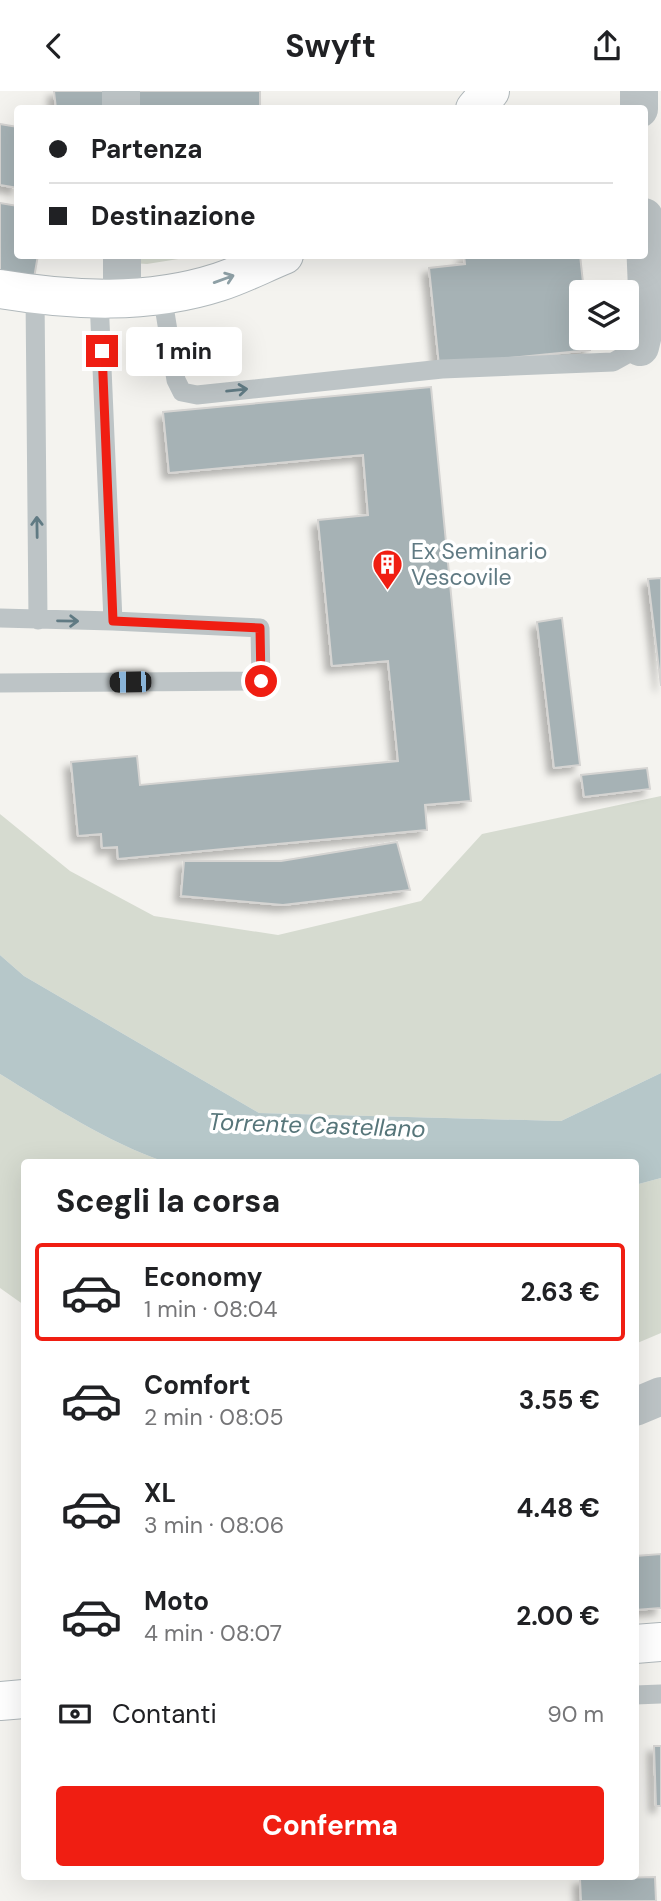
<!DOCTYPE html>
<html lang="it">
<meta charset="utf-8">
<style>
:root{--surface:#fff;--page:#f6f6f6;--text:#202124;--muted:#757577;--line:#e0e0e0;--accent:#f01e12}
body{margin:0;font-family:"DM Sans",sans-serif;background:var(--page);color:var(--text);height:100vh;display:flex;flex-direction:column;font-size:26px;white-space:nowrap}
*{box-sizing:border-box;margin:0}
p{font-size:23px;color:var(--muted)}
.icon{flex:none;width:38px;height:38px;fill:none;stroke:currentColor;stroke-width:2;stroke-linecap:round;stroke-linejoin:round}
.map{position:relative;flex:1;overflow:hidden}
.side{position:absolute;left:21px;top:1068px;width:618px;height:721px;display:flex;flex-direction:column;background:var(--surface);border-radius:7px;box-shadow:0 7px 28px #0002}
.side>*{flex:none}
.guide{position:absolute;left:14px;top:14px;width:634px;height:154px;border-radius:7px;box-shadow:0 7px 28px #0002;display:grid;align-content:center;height:154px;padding:0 35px;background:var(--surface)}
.tools{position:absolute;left:569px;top:189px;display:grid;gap:14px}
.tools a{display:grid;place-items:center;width:70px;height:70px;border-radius:7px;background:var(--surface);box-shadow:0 7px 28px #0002;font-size:35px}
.end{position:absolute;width:32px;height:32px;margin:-16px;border:9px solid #f01e12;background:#fff;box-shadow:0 0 0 4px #fff}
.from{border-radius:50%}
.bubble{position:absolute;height:49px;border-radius:7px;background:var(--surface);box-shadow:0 7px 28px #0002;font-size:23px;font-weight:700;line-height:49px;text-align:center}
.car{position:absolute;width:21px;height:42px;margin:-21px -10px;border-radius:9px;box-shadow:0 0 5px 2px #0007;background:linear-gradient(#222 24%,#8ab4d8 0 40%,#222 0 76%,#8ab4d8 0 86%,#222 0)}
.guide b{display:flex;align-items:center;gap:24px;height:66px;font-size:26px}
.guide b+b{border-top:2px solid var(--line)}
.guide i{width:18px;height:18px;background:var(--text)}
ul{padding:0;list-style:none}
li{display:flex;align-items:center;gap:21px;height:98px;margin:0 14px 10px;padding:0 21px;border:4px solid transparent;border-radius:7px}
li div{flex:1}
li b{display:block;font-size:26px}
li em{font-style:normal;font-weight:700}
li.on{border-color:var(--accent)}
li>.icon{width:63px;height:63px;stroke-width:1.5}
h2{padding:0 35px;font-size:32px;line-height:84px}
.pay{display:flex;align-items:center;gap:18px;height:77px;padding:0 35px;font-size:26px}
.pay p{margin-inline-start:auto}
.action{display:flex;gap:14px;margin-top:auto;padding:14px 35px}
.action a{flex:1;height:80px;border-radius:7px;background:var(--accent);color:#fff;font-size:28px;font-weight:700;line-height:80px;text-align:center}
header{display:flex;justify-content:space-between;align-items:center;height:91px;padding:0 35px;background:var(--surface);font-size:32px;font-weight:700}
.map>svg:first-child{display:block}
</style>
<header><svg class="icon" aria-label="back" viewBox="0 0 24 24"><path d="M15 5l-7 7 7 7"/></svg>Swyft<svg class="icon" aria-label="share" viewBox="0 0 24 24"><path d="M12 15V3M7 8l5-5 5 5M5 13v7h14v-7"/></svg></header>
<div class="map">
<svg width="661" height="1810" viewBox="0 0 661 1810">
<defs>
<filter id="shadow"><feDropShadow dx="-6" dy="6" stdDeviation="3.5" flood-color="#0004"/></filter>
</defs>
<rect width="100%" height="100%" fill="#f4f3ef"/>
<path fill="#d6dbd0" d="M131,165H197L147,173L131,172Z
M661,705V982L561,1030L259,1022L24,885L0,864V723L70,780L154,825L278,844L421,810L482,743Z
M0,983C52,1015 107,1051 165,1071H24V1214L0,1197Z
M661,1087V1242L635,1253V1094Z"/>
<path fill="#b6c7c9" d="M0,864L24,885L259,1022L561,1030L661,982V1087L635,1094V1071H165C107,1051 52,1015 0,983Z"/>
<path fill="#a6b2b5" stroke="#d5d4d2" stroke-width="2" filter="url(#shadow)" d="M54,0H111V18H56Z
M128,0H260V18H128Z
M0,33L18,36V97L0,94Z
M0,112L18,115V164H38L34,187L0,181Z
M464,164H580L584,201H581V247H589L590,259L439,274L429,177L465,173Z
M431,296L471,710L425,714L427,739L118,768L117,756L102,757L101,743L78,745L71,671L137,665L140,694L398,670L388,570L332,575L318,429L368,424L363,364L169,382L163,321Z
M661,487V595L648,488Z
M562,527L580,674L554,677L537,531Z
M647,677L650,698L584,706L581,684Z
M397,751L410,799L283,814L181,805L184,770H281Z
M661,1463V1517L635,1519V1465Z
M654,1655H661V1715H656Z
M655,1786L656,1810H581L580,1788Z"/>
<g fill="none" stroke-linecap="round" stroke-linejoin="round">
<defs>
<path id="secondary" d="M475,18L490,0
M0,198C72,210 148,214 219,191C241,184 262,173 284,164
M635,1553L661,1551
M0,1610L24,1608"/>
</defs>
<use href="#secondary" stroke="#b0b8bb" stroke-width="40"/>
<path stroke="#bdc4c6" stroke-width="19" d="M162,203L176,289L182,301L197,304L442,278L613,271L640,256
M35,204L38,529
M0,527L113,530L99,208
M0,592L261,590L260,537L113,530
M635,1604L661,1603"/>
<path stroke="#bdc4c6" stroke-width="38" d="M121,0V18
M639,0V18
M122,164V207
M640,256L648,222L644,126
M635,1316L661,1305"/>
<use href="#secondary" stroke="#fff" stroke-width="38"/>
</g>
<defs><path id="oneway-shaft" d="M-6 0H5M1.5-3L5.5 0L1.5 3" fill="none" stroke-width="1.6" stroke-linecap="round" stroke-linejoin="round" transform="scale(1.75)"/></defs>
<use stroke="#90a2a8" href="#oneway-shaft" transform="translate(224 188) rotate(-20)"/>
<g stroke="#607a83">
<use href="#oneway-shaft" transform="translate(237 299) rotate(-6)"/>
<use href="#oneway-shaft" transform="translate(37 436) rotate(-91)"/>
<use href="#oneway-shaft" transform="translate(68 530) rotate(1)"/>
</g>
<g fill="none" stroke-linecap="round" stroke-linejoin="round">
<path stroke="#f01e12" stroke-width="9" d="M102,260L113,530L260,537L261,590"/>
</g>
<defs>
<symbol id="building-pin" viewBox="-11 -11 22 30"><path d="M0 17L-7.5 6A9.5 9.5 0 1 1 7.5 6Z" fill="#f01e12" stroke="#fff"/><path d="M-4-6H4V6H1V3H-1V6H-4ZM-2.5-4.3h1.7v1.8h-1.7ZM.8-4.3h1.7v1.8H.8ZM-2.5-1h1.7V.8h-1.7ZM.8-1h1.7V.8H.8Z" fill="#fff"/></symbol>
</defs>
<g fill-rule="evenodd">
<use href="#building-pin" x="370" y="456" width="35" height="47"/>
</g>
<g text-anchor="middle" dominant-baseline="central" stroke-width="7" stroke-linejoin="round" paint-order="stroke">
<g font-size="23" fill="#607a83" stroke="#fff" text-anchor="start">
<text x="411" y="460">Ex Seminario<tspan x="411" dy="26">Vescovile</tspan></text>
</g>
<g font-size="24" font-style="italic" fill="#57767a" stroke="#fff">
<text transform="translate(317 1034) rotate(2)">Torrente Castellano</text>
</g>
</g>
</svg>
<div class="tools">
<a><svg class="icon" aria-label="layers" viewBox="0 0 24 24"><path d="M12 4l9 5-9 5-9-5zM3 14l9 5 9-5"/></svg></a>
</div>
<i class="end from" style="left:261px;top:590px"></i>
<i class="end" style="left:102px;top:260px"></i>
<div class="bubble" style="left:126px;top:236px;width:116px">1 min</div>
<i class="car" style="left:130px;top:591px;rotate:269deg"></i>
<div class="guide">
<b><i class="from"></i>Partenza</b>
<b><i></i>Destinazione</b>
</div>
<section class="side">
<h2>Scegli la corsa</h2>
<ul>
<li class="on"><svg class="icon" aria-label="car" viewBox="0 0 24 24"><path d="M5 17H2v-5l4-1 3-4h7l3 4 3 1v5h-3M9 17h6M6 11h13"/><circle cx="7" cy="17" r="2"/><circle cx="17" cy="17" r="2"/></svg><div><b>Economy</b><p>1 min · 08:04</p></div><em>2.63 €</em></li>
<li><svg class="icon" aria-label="car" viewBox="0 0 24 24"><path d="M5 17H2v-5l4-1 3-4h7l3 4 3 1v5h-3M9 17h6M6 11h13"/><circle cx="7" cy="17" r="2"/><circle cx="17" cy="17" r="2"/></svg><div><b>Comfort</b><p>2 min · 08:05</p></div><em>3.55 €</em></li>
<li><svg class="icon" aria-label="car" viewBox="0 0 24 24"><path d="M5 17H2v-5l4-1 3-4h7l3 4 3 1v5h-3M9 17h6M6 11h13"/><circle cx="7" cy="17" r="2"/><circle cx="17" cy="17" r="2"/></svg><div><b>XL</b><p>3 min · 08:06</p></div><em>4.48 €</em></li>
<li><svg class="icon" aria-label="car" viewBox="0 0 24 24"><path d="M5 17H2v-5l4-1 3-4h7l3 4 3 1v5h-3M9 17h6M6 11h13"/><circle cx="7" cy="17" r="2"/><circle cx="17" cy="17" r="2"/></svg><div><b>Moto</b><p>4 min · 08:07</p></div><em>2.00 €</em></li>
</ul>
<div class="pay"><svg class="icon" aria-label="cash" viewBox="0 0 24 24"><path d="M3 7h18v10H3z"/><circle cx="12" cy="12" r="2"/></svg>Contanti<p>90 m</p></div>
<div class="action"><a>Conferma</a></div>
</section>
</div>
